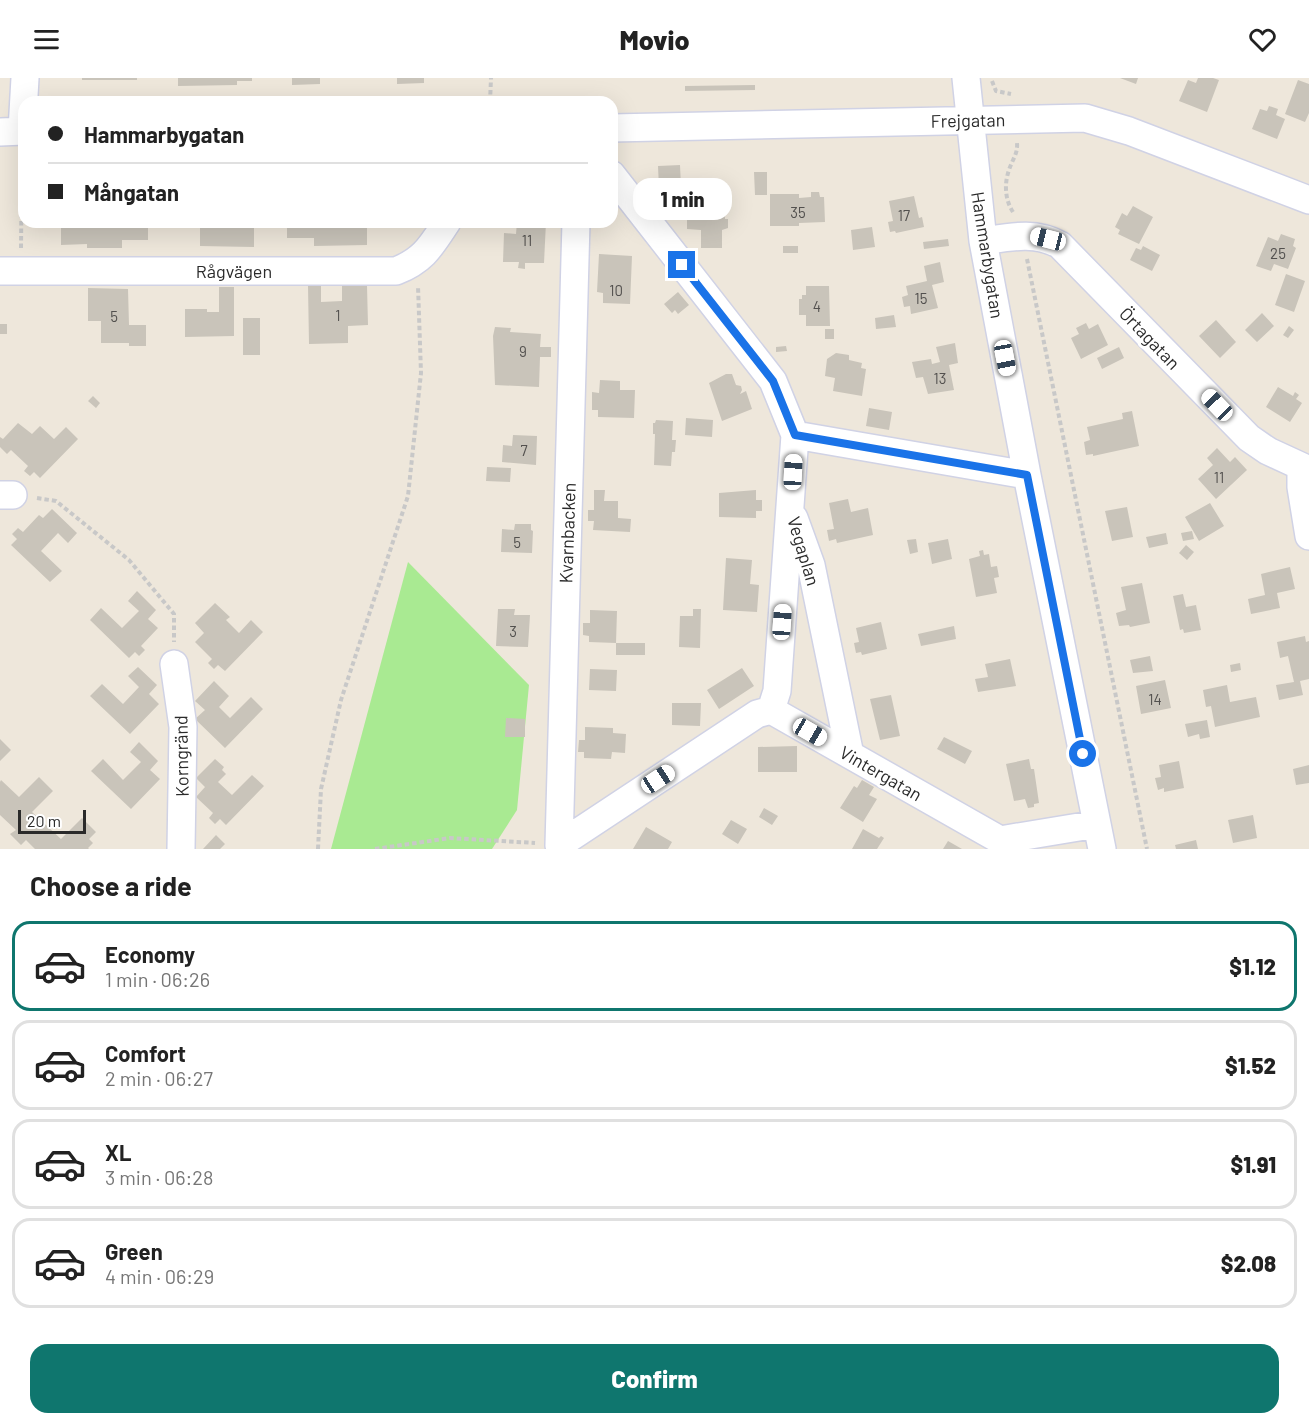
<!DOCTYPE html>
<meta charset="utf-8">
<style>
:root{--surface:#fff;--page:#f6f6f6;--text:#222;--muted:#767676;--line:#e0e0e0;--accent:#0f766e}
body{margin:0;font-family:Barlow,sans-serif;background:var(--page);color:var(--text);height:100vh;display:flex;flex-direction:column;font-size:22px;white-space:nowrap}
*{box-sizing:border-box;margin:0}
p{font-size:20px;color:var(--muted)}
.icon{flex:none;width:33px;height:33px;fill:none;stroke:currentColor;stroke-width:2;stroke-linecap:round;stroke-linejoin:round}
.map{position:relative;height:771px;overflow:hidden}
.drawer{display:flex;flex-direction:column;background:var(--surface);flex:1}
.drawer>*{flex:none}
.banner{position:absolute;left:18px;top:18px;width:600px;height:132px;border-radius:18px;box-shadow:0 6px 24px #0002;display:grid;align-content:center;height:132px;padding:0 30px;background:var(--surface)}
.scale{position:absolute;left:18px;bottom:15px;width:68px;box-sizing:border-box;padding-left:6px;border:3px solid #2a2a2a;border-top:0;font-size:16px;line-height:21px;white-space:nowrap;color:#2a2a2a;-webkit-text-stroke:4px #fff;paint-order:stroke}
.end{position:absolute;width:27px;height:27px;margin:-14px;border:8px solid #1a73e8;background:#fff;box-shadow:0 0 0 3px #fff}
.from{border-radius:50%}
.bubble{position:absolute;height:42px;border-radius:18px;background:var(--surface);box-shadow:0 6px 24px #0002;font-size:20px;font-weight:800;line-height:42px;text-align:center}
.car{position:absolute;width:18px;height:36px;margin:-18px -9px;border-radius:8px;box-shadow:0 0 4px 2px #0007;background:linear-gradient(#fff 24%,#345 0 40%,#fff 0 76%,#345 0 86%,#fff 0)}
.banner b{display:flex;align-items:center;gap:21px;height:57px;font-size:22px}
.banner b+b{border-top:2px solid var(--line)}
.banner i{width:15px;height:15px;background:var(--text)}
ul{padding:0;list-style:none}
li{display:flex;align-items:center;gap:18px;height:90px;margin:0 12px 9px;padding:0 18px;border:3px solid var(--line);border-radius:18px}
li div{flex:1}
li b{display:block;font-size:22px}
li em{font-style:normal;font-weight:800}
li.current{border-color:var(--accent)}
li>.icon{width:54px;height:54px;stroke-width:1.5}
h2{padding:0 30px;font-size:27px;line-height:72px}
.action{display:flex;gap:12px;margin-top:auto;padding:12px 30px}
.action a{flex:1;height:69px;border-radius:18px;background:var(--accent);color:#fff;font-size:24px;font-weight:800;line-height:69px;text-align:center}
header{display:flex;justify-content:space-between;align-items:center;height:78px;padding:0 30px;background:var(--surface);font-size:27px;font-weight:800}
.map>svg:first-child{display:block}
</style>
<header><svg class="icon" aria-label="menu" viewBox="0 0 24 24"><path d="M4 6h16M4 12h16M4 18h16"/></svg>Movio<svg class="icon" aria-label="heart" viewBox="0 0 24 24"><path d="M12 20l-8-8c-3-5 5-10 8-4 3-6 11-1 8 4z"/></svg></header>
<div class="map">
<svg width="1309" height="771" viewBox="0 0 1309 771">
<rect width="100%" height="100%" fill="#eee7db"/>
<path fill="#a9ea92" d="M408,484L529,607L517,732L492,771H331Z"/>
<path fill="#c9c4ba" d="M82,0H137V2H82Z
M178,0H252V3H237V7L178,8Z
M292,0H320V6L292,7Z
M397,0H424V5L397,6Z
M1120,0H1138L1136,6Z
M1198,0H1213L1219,2L1207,34L1179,23L1188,2L1196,5Z
M1298,2L1309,6V35L1305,44L1285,36Z
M755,7V12L685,13V8Z
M1269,28L1278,31L1276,37L1285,41L1277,61L1252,51L1260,31L1267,33Z
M680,87L681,109L659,110L658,88Z
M754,94H767V117H755Z
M692,110H711V120H724L725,141H728V150L722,152V170H701V152L687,151V121L692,120Z
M811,114H819L820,119H824L825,144L799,145V148H770V116H799V120L811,119Z
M914,118L919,140L922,139L924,149L896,155L895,153L890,154L888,144L893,143L889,123Z
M1133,128L1153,139L1139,166L1118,156L1120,152L1115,149L1122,135L1127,138Z
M61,144H148V162H122V170H87V166L61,167Z
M178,144H191V150H178Z
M228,144H254V169L200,168V149L228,148Z
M287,144H330V148H345V144H367V167L314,168V160H287Z
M517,144H546L544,185H525V191L518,190L519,184H503L504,155L516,156Z
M872,149L875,169L853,172L851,152Z
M1281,156L1295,161L1293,168L1296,170L1288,191L1274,186L1271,193L1256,188L1268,159L1278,163Z
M948,161L949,168L924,171L923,164Z
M783,168H798V175H783Z
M1143,168L1160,177L1152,193L1130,182L1136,170L1141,172Z
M599,176L632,178L630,226L603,225V215L597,214Z
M940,184L944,204L932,207L938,230L911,236L910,228L904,229L902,219L908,217L906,208L927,203L924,188Z
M1286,196L1305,203L1294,234L1275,227Z
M308,208H321V224L342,223V208H367L368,247L348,248V265L309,266Z
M806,208H829L830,248H806V237H799V221H802V217H806Z
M219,209H234V258L185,259V231H207V234H219Z
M88,210L128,211L129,247H146V268H129V265H101V243H88Z
M678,214L689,227L678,236L675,232L672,235L664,226Z
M1262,235L1274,248L1257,264L1245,252Z
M894,237L896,249L876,251L875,240Z
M243,240H260V277H243Z
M1216,242L1236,264L1220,280L1199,258Z
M1086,245L1089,251L1098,246L1108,267L1081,281L1071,260L1079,256L1076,250Z
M0,246H7V256H0Z
M1289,248L1294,252L1288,260L1283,257Z
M495,249L511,250L510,254L541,256L540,269H551V279H540L539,309L495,307L493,258Z
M825,251H834V261H825Z
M955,265L958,285L949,287L954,312L928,316L923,299L916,300L912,284L931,281L932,286L940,284L936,269Z
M786,268L787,273L776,274V269Z
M1119,269L1124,280L1102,291L1097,280Z
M836,275L849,277V282L862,285L861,290L866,291L862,318L833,313L835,300L825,298L827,281Z
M726,296H732L736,307L741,308L742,312L740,316L746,313L752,331L722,343L709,305Z
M600,302L620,303V312H635L634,340L598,339V332H592V314L599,315Z
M1278,309L1293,318L1295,314L1299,317L1296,321L1302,325L1290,344L1266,329Z
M93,318L100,325L96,330L88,323Z
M869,330L892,334L889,352L866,348Z
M1132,333L1139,368L1093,378V376L1086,377L1084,364L1090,362L1087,349L1123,341L1122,335Z
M686,340L713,342L712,359L685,357Z
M656,342L673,343L672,362H676L675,374H672L671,388L654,387L655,356H653V345H655Z
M18,345L32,356L40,348L54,361L66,349L78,361L40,400L34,394L30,398L24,393L28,388L11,372L7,376L0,369V359L3,361Z
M513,357L537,358L536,387L502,384L503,367L512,368Z
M1217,370L1230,384L1235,379L1247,392L1216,421L1198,401L1213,387L1207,380Z
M487,389L511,390L510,404L486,403Z
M594,412H605L604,423H618V440L631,441L630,454L593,452L594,443H588V432H594Z
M756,412V422H762V433H756V440L719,439V415Z
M848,421L851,434L868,430L873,457L837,465L836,461L829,463L827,452L834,451L829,425Z
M1210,425L1224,448L1199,463L1185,439Z
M1127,429L1133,459L1112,463L1105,433Z
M52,431L77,455L68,465L58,455L41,473L62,493L50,504L11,467L17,461L12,456L18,450L23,454L39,437L43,440Z
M515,446H531V452L533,453L532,475L501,474L502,451L514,452Z
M1192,453L1194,461L1183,463L1181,455Z
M1166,455L1168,466L1149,470L1146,459Z
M916,461L918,474L910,476L907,462Z
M948,461L952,481L932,486L928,465Z
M1186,467L1194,474L1187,482L1179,475Z
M983,472L984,477L989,476L991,489L997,488L999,499L994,500L997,515L976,519L969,481L980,478L979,473Z
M726,480L752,482L750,506L759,507L757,534L723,532Z
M1290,489L1295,511L1277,515L1280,530L1251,536L1248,521L1265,517L1261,496Z
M1142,505L1150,545L1130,549L1129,547L1119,548L1116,535L1126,532L1121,509Z
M137,513L156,532L148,541L158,550L141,568L145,572L139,578L135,574L129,580L90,542L101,530L122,550L139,533L128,523Z
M1183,516L1186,529L1196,527L1201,552L1184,555L1183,551L1180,552L1173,518Z
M215,525L230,539L226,542L239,555L251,542L263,554L225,593L218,587L214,591L208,585L212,581L195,564L204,555L195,545Z
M498,531H515L514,537H530L528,569L496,568Z
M693,531H701L700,570L679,569L680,538H693Z
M590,532L617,533L616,565L589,564V558L583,557V545H590Z
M881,544L887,571L862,577L861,574L856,575L854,565L859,564L856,550Z
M954,548L956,561L921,568L918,556Z
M1305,558L1306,564L1309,563V601L1300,603L1303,617L1279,622L1276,607L1294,604L1288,578L1280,580L1277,564Z
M616,565H645V577H616Z
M1150,578L1153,593L1133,595L1130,582Z
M1010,581L1016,608L978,614L975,601L988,599L985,586Z
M1240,585L1241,592L1231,594L1230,587Z
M138,589L157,607L149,616L159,626L130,656L90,618L102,606L123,626L139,609L128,598Z
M742,590L754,608L719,631L707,612Z
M590,591L617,592L616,613L589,612Z
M1165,602L1171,630L1141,636L1136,608Z
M214,603L229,618L219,629L230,640L251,619L263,631L225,670L195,641L205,632L195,623Z
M1227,607L1230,624L1256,619L1260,639L1215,649L1211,628L1206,629L1203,612Z
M891,617L900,658L880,662L870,621Z
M672,625H701L700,648L672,647Z
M506,640L525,641V659H505Z
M1207,642L1210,659L1200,661L1199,656L1188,659L1185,646Z
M585,649L613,650V655L626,656L625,675L612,674L611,681L584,680V674H578L579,662H585Z
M944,659L972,673L965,686L937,671Z
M0,661L11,672L0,683Z
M139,664L158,683L150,692L160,701L131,731L91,693L103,681L123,702L141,684L130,674Z
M797,668V694H758V669Z
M215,681L224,689L222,692L226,696L218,704L232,717L252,697L264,708L226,747L220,741L215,746L209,740L213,735L196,719L205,709L196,700Z
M1029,681L1031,691H1034L1039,725L1034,726V729L1028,730L1025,721L1014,723L1006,686Z
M1179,683L1184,710L1164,714V710L1158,712L1155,700L1161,699L1159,687Z
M1309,687V705L1296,707L1293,691Z
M39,699L53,713L32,734L61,761L82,740L96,754L89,761L93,765L88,770L89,771H35L26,762L21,767L10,756L16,752L0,737V704L1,702L19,719Z
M862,702L874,709L869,717L877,721L863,744L840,730L854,708L857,710Z
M764,730L778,738L772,747L759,739Z
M1253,737L1257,760L1233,765L1228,742Z
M731,742L747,751L738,766L722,756Z
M646,749L672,764L668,771H633Z
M863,751L879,760L881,758L884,760L877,771H852Z
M216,757L225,766L220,771H203Z
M1196,762L1198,771H1176L1175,767Z
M948,763L962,771H943Z"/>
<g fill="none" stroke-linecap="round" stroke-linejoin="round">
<defs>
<path id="minor" d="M966,0L983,163L1027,397L1102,771
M612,50L1085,40L1129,53L1309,122
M22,53L25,0
M0,54L24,53
M612,97L773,303L795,357L777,613L771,632
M983,163C1010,159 1035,153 1060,167L1249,360L1268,373L1309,392
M0,193H396C424,182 431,168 447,144
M795,357L1027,397
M1301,389V409L1309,458
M0,417H13
M794,440L811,487L850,677
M174,586L183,649L181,771
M559,767L576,144
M559,767L757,636L771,632L1000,762L1097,746"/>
</defs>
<use href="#minor" stroke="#d0d2e5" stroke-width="30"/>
<path stroke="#c8c8c8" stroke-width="4" stroke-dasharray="4.5 3" stroke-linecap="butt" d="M992,3L996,13L1011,16
M490,24L491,0
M1013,134C1005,122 1004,106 1009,92C1012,82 1018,76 1017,65
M21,170L22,75
M1027,181L1147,771
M37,420L56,423L129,482L174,536V564
M318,771L321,711L341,622L408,418L421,295L418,208
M375,771L450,760L535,765"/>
<use href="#minor" stroke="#fff" stroke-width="27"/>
</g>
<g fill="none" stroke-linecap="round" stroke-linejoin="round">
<path stroke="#1a73e8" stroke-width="8" d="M682,187L773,303L795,357L1027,397L1083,676"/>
</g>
<g text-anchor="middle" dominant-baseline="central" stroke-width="6" stroke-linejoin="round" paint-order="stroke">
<g font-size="15" fill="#52504e">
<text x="798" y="134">35</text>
<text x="904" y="137">17</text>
<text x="527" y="162">11</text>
<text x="1278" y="175">25</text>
<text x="616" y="212">10</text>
<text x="921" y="220">15</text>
<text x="817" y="228">4</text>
<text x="338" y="237">1</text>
<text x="114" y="238">5</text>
<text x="523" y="273">9</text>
<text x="940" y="300">13</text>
<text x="524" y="372">7</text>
<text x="1219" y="399">11</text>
<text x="517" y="464">5</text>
<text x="513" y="553">3</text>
<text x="1155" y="621">14</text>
</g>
<g font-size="18" fill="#2a2a2a" stroke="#fff">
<text transform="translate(968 42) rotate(-1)">Frejgatan</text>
<text transform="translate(988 177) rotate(81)">Hammarbygatan</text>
<text x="234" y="193">Rågvägen</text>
<text transform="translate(1150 260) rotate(46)">Örtagatan</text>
<text transform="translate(567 455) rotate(-88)">Kvarnbacken</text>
<text transform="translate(804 473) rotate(73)">Vegaplan</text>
<text transform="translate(181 678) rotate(-91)">Korngränd</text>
<text transform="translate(881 695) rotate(30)">Vintergatan</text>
</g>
</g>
</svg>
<div class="scale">20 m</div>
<i class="end from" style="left:1083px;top:676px"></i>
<i class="end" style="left:682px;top:187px"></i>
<div class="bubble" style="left:633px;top:100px;width:99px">1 min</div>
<i class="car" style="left:1048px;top:161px;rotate:284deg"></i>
<i class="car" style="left:1005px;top:280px;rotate:169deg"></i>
<i class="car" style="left:1217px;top:327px;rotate:316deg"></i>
<i class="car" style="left:793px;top:394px;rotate:3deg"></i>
<i class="car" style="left:782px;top:544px;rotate:4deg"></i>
<i class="car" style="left:810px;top:654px;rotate:120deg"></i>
<i class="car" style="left:658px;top:701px;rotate:57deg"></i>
<div class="banner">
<b><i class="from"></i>Hammarbygatan</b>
<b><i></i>Mångatan</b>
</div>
</div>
<section class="drawer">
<h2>Choose a ride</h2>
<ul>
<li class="current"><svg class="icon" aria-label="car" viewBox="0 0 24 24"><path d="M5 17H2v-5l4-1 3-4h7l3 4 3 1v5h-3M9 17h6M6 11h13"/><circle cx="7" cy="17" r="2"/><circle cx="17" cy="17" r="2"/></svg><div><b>Economy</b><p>1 min · 06:26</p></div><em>$1.12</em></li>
<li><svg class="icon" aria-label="car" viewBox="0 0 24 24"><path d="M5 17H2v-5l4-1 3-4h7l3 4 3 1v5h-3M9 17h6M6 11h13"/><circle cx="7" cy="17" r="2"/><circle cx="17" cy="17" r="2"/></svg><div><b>Comfort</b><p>2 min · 06:27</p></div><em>$1.52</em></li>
<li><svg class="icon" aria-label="car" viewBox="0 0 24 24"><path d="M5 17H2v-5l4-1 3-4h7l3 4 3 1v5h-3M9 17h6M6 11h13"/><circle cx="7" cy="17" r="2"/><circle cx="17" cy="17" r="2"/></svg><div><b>XL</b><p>3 min · 06:28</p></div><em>$1.91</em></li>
<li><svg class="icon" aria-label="car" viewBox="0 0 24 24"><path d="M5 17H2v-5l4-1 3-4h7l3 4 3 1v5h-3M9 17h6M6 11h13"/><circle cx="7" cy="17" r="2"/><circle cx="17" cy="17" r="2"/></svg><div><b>Green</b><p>4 min · 06:29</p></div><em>$2.08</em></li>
</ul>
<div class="action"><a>Confirm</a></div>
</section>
